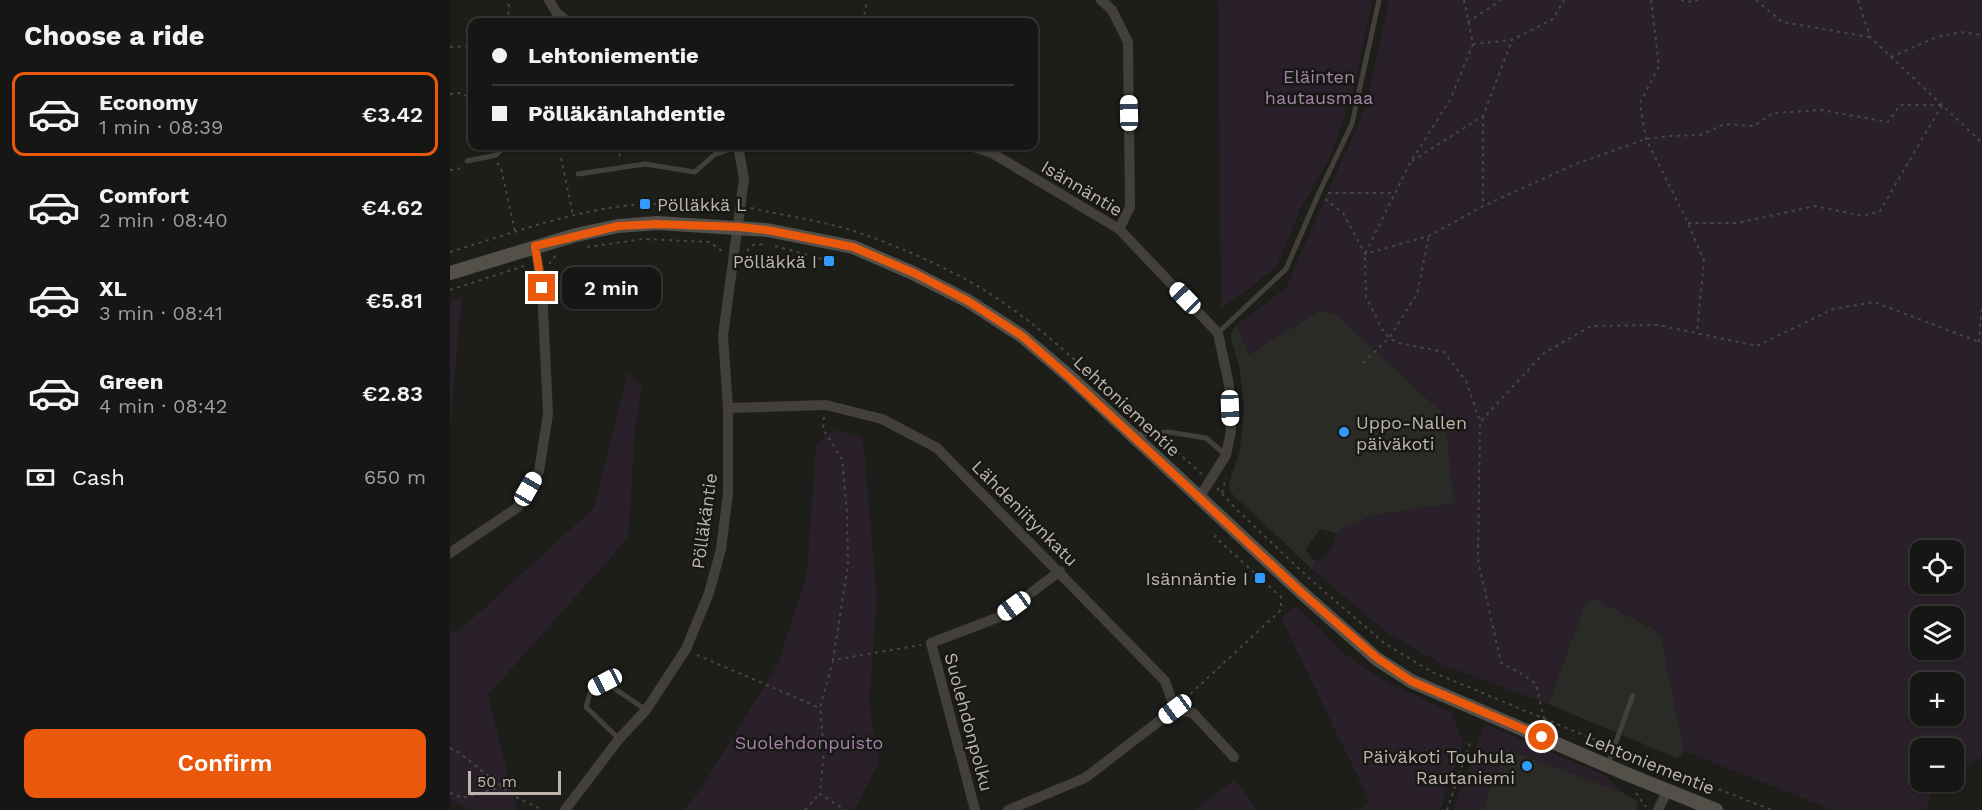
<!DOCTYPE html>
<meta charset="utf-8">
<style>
:root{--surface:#161614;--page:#1f1f1d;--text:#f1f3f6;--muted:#9e9fa0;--line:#353534;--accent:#ea580c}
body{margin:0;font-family:"Work Sans",sans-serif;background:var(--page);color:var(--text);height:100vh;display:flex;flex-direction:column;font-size:22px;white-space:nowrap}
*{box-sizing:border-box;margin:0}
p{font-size:20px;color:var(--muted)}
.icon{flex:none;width:33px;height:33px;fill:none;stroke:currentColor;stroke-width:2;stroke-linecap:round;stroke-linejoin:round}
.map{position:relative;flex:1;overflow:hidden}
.panel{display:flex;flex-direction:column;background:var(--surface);width:450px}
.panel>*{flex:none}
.top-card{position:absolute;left:18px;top:18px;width:570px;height:132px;border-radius:12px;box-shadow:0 2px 4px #0004,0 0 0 2px var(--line);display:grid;align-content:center;height:132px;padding:0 24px;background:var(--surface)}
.fabs{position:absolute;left:1460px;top:540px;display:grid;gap:12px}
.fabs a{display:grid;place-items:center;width:54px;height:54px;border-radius:12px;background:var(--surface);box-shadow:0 2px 4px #0004,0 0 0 2px var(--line);font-size:30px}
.scale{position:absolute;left:18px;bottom:15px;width:93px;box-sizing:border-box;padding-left:6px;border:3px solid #beb5ac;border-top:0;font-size:16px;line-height:21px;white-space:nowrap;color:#beb5ac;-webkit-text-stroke:4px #181815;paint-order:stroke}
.end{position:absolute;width:27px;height:27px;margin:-14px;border:8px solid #ea580c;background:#fff;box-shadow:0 0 0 3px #fff}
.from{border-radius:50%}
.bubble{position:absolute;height:42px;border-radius:12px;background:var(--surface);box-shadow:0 2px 4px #0004,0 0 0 2px var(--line);font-size:20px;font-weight:600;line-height:42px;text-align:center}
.car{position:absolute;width:18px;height:36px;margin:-18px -9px;border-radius:8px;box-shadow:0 0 4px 2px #0007;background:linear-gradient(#fff 24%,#345 0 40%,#fff 0 76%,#345 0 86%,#fff 0)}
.top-card b{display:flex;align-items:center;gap:21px;height:57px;font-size:22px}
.top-card b+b{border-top:2px solid var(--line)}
.top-card i{width:15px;height:15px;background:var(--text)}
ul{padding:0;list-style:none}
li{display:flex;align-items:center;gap:18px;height:84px;margin:0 12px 9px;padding:0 12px;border:3px solid transparent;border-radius:12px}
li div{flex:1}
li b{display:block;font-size:22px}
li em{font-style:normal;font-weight:600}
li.current{border-color:var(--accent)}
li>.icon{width:54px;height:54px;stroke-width:1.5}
h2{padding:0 24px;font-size:27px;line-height:72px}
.pay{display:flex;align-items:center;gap:15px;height:66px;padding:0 24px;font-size:22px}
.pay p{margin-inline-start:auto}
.primary-button{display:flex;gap:12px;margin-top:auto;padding:12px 24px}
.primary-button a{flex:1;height:69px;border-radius:12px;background:var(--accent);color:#fff;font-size:24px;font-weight:600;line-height:69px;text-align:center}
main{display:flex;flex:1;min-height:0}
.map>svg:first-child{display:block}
</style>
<main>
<section class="panel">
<h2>Choose a ride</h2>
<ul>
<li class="current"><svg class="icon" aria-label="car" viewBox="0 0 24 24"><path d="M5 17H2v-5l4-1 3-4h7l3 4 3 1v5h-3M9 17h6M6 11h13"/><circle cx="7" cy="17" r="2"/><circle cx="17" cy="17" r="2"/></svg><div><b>Economy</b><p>1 min · 08:39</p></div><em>€3.42</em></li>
<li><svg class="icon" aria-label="car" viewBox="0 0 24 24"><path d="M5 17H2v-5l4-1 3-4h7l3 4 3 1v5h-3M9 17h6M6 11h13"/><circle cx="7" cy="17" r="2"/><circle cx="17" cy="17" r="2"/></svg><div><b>Comfort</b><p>2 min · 08:40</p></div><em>€4.62</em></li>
<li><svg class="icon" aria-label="car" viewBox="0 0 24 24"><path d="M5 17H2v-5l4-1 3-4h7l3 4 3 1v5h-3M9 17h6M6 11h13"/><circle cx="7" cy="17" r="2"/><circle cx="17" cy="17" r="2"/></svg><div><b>XL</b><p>3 min · 08:41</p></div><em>€5.81</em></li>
<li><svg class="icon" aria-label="car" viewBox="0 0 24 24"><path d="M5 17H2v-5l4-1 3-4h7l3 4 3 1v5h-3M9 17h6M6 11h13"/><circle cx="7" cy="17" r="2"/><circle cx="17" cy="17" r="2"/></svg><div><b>Green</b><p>4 min · 08:42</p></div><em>€2.83</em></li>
</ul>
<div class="pay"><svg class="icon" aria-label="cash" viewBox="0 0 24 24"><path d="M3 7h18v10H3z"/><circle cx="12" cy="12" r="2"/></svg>Cash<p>650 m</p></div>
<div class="primary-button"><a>Confirm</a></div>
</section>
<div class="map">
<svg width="1532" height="810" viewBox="0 0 1532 810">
<rect width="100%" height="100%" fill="#1d1d1a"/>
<path fill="#2a2a26" d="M869,311L885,313L995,415L1004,503L921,516L887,533L870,529L856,549L860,557L866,561L862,569L780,492L779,485L790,449L794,408L790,371L781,337L782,330L787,325L799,354Z
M1143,598L1206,630L1211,636L1234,751L1232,755L1227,758L1098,704L1135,604Z
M1056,748L1174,793L1187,801L1188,810H1032Z"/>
<path fill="#292029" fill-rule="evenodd" d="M768,0H922L903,93L881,155L850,210L826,268L771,309Z
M939,0H1532V757L1503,773V748H1470V782H1488L1484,784L1477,810H1383L1234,751L1211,636L1206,629L1144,599L1135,604L1098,704L993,665L936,632L862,569L866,561L874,558L881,548L887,533L894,528L921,516L1004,503L995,415L885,313L869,311L799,354L787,325L836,288L916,106ZM1503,550V584H1470V550ZM1470,616H1503V650H1470ZM1503,682V716H1470V682Z
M12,297L0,426V301Z
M178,372L192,387L185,431L178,538L38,695L67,810H23L0,800V633L10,630L144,508Z
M386,430L413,438L427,598L419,702L429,762L405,810H233L247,795L328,664L357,573L366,446L374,436Z
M846,606L891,651L928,677L1002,713L1013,742L990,810H907L920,802L831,618Z
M1035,724L1156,776L1174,793L1056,749L1032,810H1003Z
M785,780L807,810H744Z"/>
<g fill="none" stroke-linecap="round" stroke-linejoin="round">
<path stroke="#4a4641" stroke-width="2" stroke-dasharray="3 4.5" stroke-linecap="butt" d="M1014,0L1023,44L1000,100L960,163L915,254L916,297L932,329L939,338L949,343L994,352L1016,381L1030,421
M1201,0L1209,66L1190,103L1196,139L1238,223L1254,261L1247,332
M1231,0L1242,2L1248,0
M1306,0L1332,22L1420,37
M1408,0L1420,37L1528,139L1532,145
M58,22L59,0
M413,22L417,0
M1018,22L1051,0
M1023,44L1062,40L1103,19L1114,0
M0,47L22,46
M1441,57L1487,37L1511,32L1532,35
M0,94L11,93L22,99
M1033,116V206
M168,146L170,158
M111,158L123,215
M962,161L1033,116L1062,40
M47,163L51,168L65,232
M0,170L13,168
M878,193H944
M875,199L893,213L915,254L979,236L1033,206L1126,164L1196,139L1221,136L1250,135L1275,124L1304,126L1323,113L1371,110L1438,122L1450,105H1492
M301,208C336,216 373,221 407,232C447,246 487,263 524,284C588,321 641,376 696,424
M1238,223H1288L1365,206L1413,216L1430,211L1492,105
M325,246L379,261
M137,247L194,239L259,242L274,252
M297,251L303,245L316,244
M0,252C60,234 120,211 183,205C216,202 248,207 281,206
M99,264L106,255
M0,290L77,265
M1529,342L1532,307
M913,363L939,338L967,294L979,236
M374,417L373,429L392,459L397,512L398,565L383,660L471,645
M716,442L752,474
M767,488L786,509L861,580L934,643L982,672L1155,744
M772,493L776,478
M247,655L370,708
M383,660L370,708L374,751L370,794L395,810
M735,699L831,610V597L765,537L768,533
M1094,719L1086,684L1069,672L1051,663L1028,560L1030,422L1094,353L1141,326L1208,325L1307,346L1383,309L1424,302L1532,343
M0,748L8,752L64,796L93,810
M1171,751L1322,810
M0,793L12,798L52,787
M1186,793L1196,807
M355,810L369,794
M997,810L1021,740"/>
<path stroke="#43403b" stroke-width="5" d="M17,161L46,155L56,146
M128,174L195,164L245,172L264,155L288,146
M768,333L836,269L869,193L902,124L929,0
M685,435L718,432L756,438L776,455
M169,739L136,707L141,690L155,682L196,710
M1158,764L1183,695"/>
<path stroke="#43403b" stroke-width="10" d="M99,0L106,12L118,22
M651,0L662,10L678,42L680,207L669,229
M521,146L542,153L669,229L768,333L779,385L781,431L776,455L749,498
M278,408L376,405L432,419L487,448L715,681L725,709L743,713L784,757
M0,553L68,507L89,471L98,414L92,288L85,246
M115,810L169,739L196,710L236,649L259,593L271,549L278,494V408L273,336L294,179L288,146
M525,810L481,643L549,617L610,571
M558,810L635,778L725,709
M1208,810L1217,791"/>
<path stroke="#534f49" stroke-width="14" d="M0,273L126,235L168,226L207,223L317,230L403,247L463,273L518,301L572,336L620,377L851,592L927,659L961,681L1179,775L1266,810"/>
</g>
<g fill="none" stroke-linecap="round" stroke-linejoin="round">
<path stroke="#ea580c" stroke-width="8" d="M92,288L85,246L168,226L207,224L289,227L317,230L403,247L464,273L518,301L572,336L620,378L851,592L927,658L961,681L1092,737"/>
</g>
<g fill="#319bff" stroke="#181815" stroke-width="2">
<rect x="189" y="198" width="12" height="12" rx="3"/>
<rect x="373" y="255" width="12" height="12" rx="3"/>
<circle cx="894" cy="432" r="6"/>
<rect x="804" y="572" width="12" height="12" rx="3"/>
<circle cx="1077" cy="766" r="6"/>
</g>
<g text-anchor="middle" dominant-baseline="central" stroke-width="5" stroke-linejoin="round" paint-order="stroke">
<g font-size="18" fill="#a681aa" stroke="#181815">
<text x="869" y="76">Eläinten<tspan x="869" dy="21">hautausmaa</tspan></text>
<text x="359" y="742">Suolehdonpuisto</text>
</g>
<g font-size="18" fill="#beb5ac" stroke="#181815">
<text transform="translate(632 188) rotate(31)">Isännäntie</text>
<text transform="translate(677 406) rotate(43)">Lehtoniementie</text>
<text transform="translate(575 513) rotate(45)">Lähdeniitynkatu</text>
<text transform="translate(254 521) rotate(-82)">Pölläkäntie</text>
<text transform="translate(519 722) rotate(75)">Suolehdonpolku</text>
<text transform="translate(1200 763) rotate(22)">Lehtoniementie</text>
</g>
<g font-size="18" fill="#beb5ac" stroke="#181815" text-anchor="end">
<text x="207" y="204" text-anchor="start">Pölläkkä L</text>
<text x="367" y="261">Pölläkkä I</text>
<text x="906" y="422" text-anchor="start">Uppo-Nallen<tspan x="906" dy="21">päiväkoti</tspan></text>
<text x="798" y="578">Isännäntie I</text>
<text x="1065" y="756">Päiväkoti Touhula<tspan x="1065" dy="21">Rautaniemi</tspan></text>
</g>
</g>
</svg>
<div class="fabs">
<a><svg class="icon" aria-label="locate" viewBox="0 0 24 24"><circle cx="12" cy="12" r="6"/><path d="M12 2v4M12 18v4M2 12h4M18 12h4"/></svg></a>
<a><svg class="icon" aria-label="layers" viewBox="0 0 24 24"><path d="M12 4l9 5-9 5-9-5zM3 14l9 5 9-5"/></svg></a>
<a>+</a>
<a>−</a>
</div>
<div class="scale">50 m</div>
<i class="end from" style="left:1092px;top:737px"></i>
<i class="end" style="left:92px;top:288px"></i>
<div class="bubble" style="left:112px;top:267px;width:99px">2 min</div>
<i class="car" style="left:679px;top:113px;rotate:359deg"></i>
<i class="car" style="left:735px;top:298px;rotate:316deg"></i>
<i class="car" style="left:780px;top:408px;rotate:178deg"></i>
<i class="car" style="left:78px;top:489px;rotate:30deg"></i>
<i class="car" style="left:564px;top:606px;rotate:234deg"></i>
<i class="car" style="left:155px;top:682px;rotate:242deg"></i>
<i class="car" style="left:725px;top:709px;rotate:233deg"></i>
<div class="top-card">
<b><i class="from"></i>Lehtoniementie</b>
<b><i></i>Pölläkänlahdentie</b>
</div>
</div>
</main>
